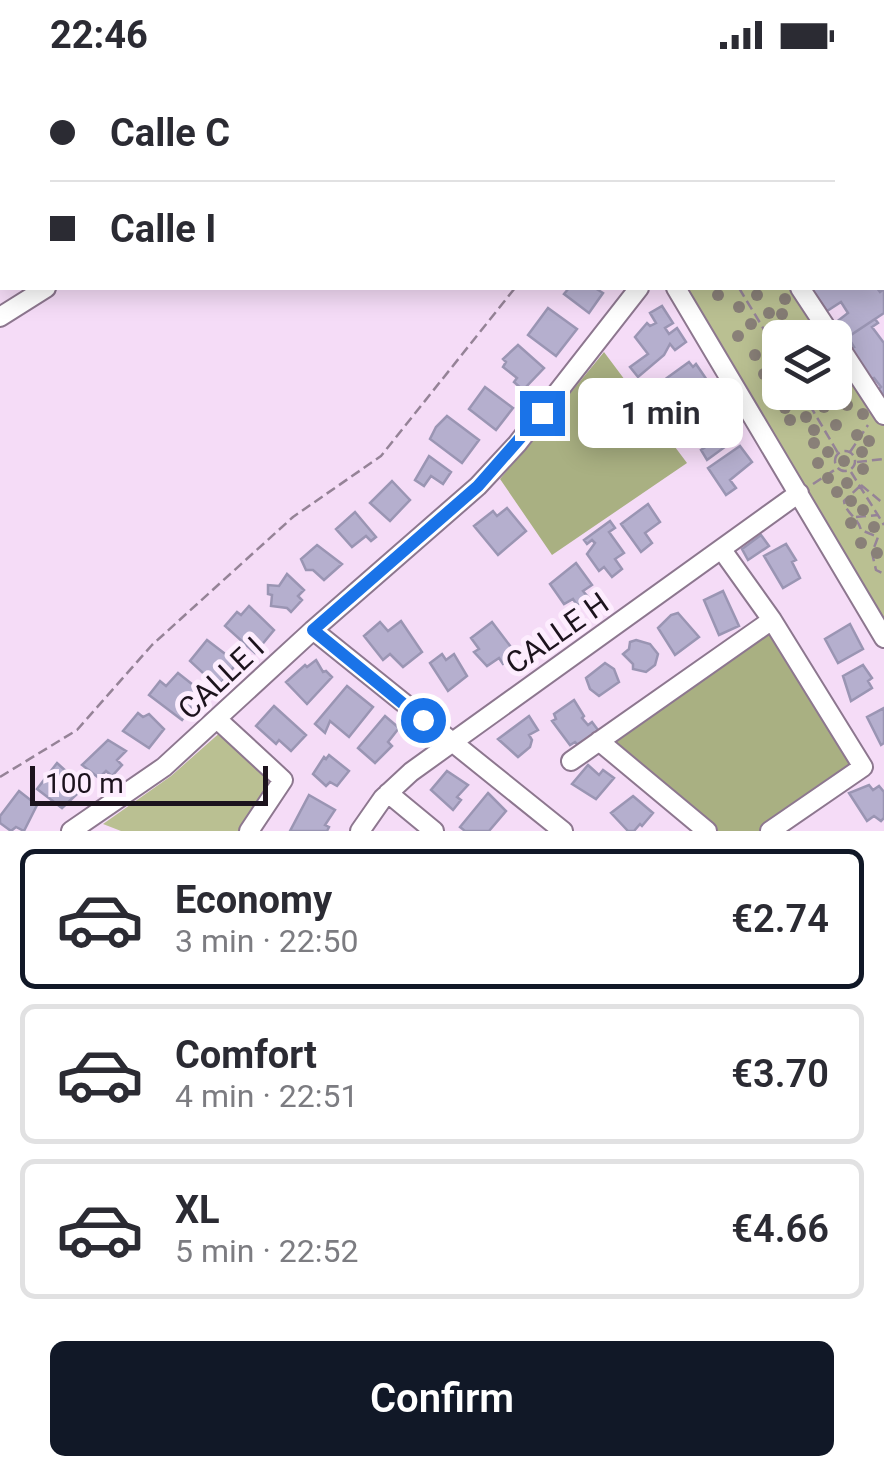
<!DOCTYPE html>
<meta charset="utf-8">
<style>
:root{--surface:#fff;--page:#f7f7f7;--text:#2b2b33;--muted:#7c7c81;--line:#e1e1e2;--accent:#111827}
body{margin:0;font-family:Roboto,sans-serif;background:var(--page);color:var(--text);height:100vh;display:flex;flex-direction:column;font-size:38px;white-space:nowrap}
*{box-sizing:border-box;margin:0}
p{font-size:32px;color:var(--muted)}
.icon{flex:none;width:55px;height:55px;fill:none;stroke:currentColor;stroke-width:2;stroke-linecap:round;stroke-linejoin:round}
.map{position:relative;height:761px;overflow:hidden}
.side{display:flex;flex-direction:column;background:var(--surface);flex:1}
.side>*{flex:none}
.guide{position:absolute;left:0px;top:0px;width:885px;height:220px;box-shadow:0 5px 25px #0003;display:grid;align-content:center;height:220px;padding:0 50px;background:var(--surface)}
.controls{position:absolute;left:762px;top:250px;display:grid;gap:20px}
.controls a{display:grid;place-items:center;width:90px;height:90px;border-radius:15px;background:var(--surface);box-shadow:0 5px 25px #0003;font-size:50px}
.scale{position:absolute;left:30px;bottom:25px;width:238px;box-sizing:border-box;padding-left:10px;border:5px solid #1c131d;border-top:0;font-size:28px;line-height:35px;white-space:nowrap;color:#1c131d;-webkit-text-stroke:8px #fdedfe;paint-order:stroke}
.end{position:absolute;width:45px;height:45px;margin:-22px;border:12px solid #1a73e8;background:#fff;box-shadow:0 0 0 5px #fff}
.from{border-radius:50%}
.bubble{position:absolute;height:70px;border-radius:15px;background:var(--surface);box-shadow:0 5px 25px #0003;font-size:32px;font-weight:600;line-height:70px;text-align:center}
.guide b{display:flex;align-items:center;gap:35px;height:95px;font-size:38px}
.guide b+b{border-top:2px solid var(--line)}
.guide i{width:25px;height:25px;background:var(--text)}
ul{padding:18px 0 0;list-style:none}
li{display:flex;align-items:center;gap:30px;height:140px;margin:0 20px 15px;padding:0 30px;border:5px solid var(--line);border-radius:15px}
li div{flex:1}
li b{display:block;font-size:38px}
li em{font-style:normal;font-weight:600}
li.on{border-color:var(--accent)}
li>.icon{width:90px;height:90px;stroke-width:1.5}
.action{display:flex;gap:20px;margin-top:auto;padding:20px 50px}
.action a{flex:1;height:115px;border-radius:15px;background:var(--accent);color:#fff;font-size:40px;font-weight:600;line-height:115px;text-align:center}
.status{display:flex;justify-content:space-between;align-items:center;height:70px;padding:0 50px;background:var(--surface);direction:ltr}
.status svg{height:28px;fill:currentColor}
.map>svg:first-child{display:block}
</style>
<div class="status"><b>22:46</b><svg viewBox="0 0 49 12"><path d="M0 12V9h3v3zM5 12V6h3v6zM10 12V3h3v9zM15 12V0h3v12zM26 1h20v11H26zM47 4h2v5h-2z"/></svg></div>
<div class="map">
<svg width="884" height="761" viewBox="0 0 884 761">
<rect width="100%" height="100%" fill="#f5dcf7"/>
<path fill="#bac092" d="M676,218H800L833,267L780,268V322H835V270L884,345V568Z
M223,660L278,710L243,761H121L103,754L171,706Z"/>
<path fill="#a9b082" d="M604,282L687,393L552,485L500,409Z
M772,550L863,697L770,761H707L599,671Z"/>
<path fill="#b5afce" stroke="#9a95b3" stroke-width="2.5" d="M569,218H595L603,223L589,243L564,224Z
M811,218H877L880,222L884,219V243L845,269L835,253L848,243L841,232L827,241Z
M662,236L673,253L665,258L669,264L677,258L686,272L675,280L670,274L664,285L638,307L630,297L648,284L635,267L647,253L650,256L656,253L650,243Z
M548,238L577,259L556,286L528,265Z
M875,249L878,253L872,257L884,273V327L879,319L881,317L874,308L871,309L851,278L854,277L848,267Z
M518,275L544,298L523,320L514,312L517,308L503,297L506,292L503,289Z
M689,292L693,297L696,294L709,313L681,335L664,310Z
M485,317L513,338L496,360L469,339Z
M717,338L732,359L727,362L733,371L707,390L701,380L707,376L693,355Z
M447,346L479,370L462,393L430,369L436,357Z
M740,376L752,392L730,410L736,418L726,425L708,398Z
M429,386L451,402L443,414L431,406L424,416L415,410Z
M392,411L410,430L390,451L370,433Z
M648,434L660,452L645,463L652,473L641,482L621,454Z
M507,438L526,461L498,485L474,456L493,441L497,446Z
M355,442L376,467L371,471L366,466L352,477L336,459Z
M610,451L615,458L609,462L624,483L615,489L622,499L612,507L604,497L599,501L587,484L595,473L592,470L587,474L584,470Z
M761,465L769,476L748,490L742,479Z
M786,474L796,490L792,492L800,508L783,518L764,486Z
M317,475L342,494L324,510L313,500H306L301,489Z
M576,493L592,515L583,521L588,527L577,535L573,529L564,534L550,514Z
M287,504L304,520L298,526L302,530L291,542L287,538L271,536L272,525L268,524V515L279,516Z
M723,521L739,556L719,565L704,530Z
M249,536L274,560L255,583L225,556L237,542L241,545Z
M678,543L699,567L675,585L658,558L671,545Z
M401,551L422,582L403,597L390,584L383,590L364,566L380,552L388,561Z
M492,552L517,585L508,592L503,594L499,588L487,596L474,582L479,579L471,568Z
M850,554L863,579L838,593L825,569Z
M207,570L237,593L218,617L190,591Z
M636,570L650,574L658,584L655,595L646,602L633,599V594L623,584L629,579L630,572Z
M442,584L446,590L454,584L467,606L448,621L430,593Z
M316,590L323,602L326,601L332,607L307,634L286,612L305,595L307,597Z
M605,593L614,599L619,612L599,626L590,619L586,608Z
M863,595L872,608L868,611L872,618L851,631L843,606Z
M178,603L202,622L182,650L149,625L160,611L166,616Z
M347,616L373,637L349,667L330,651L325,663L315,654Z
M574,630L584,646L582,648L588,655L592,652L598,660L578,675L575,672L570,675L552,651L556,649L554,644Z
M274,636L306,665L291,681L279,670L276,674L256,656Z
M884,638V673L881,675L867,647Z
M138,643L143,647L149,644L164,659L149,678L123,661Z
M385,646L399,658L388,672L392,676L375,693L358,678Z
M529,646L538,660L529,665L532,670L530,677L518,687L498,669Z
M108,670L126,681L117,690L122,695L112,706L106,701L99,708L82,695Z
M329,685L349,701L337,716L330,712L326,716L313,704L324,687L326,689Z
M57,693L79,713L74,720L78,723L62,738L37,719Z
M588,695L599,705L603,700L614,708L596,729L572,714Z
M447,701L468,715L457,727L461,730L453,740L431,720Z
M869,715L873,720L879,716L884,722V748L881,751L874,746L867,751L849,723Z
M19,721L37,735L24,761L16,757L11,761L0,753V746Z
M488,723L506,741L489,761H465L460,757Z
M309,725L335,740L325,755L329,757L327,761H290Z
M633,726L653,743L642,756L640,754L634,761H628L611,743Z"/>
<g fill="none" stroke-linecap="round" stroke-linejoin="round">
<defs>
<path id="minor" d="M49,0L50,2
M549,0L551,2
M768,0L770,2
M736,2L739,0
M0,149L2,152
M882,175L884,178
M676,218L884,568
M800,218L833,268
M0,247L46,218
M835,270L884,345
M722,480L772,550L863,697L770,761
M313,560L563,761
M218,650L283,710L249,761
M599,671L707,761
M571,691L772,550
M388,723L434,761
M71,761L164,697L313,560L478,416L517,374L639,218
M360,761L383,728L411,702L799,423"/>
</defs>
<use href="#minor" stroke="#8d778f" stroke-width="22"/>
<path stroke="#958397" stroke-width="2.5" stroke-dasharray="10 5" stroke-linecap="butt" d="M210,0L212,2
M375,0L377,2
M739,218L780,286
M802,322L838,383
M835 391a10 10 0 1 1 20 0a10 10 0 1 1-20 0Z
M850,382L868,355
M857,392L884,389
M851,402L884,455
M813,414L836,399
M861,415L884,434
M860,416L844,431C846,444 858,447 861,460L878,467L872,483L876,500L884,504
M856,447L878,445
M0,707L77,660L152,575L293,447L381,386L515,218"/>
<use href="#minor" stroke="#fff" stroke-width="18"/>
</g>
<g fill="#898078">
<circle cx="718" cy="225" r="6"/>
<circle cx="757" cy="225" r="6"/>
<circle cx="785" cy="229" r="6"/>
<circle cx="739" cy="237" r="6"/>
<circle cx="769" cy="243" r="6"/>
<circle cx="782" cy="244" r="6"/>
<circle cx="751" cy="254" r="6"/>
<circle cx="777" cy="256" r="6"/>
<circle cx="738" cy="266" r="6"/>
<circle cx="755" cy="285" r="6"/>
<circle cx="764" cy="304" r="6"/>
<circle cx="844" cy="320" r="6"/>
<circle cx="774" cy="327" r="6"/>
<circle cx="798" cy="332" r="6"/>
<circle cx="847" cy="335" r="6"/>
<circle cx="824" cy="337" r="6"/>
<circle cx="785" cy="338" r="6"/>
<circle cx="863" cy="344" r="6"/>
<circle cx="806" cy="347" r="6"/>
<circle cx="790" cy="350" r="6"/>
<circle cx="836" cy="355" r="6"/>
<circle cx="814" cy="360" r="6"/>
<circle cx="857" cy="365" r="6"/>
<circle cx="869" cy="371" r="6"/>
<circle cx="814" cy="373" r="6"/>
<circle cx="828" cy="382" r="6"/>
<circle cx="862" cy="382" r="6"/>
<circle cx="844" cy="391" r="6"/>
<circle cx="818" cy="393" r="6"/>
<circle cx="863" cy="399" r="6"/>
<circle cx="828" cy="408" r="6"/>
<circle cx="847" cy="413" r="6"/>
<circle cx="837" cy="422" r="6"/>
<circle cx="851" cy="431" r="6"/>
<circle cx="863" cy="440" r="6"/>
<circle cx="851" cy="453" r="6"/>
<circle cx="874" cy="457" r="6"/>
<circle cx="861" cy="473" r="6"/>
<circle cx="877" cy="483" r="6"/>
</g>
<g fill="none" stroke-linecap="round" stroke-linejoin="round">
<path stroke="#1a73e8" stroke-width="12" d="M423,650L313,560L478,416L542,343"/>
</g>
<g text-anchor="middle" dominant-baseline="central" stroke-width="10" stroke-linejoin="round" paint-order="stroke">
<g font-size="30" fill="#1c131d" stroke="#fdedfe">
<text transform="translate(557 563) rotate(-35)">CALLE H</text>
<text transform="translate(221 608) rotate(-43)">CALLE I</text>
</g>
</g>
</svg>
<div class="controls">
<a><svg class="icon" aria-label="layers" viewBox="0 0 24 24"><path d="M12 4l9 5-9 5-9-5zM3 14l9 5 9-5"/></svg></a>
</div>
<div class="scale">100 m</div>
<i class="end from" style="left:423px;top:650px"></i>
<i class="end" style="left:542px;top:343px"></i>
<div class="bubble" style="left:578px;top:308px;width:165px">1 min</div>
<div class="guide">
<b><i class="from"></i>Calle C</b>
<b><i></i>Calle I</b>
</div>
</div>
<section class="side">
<ul>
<li class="on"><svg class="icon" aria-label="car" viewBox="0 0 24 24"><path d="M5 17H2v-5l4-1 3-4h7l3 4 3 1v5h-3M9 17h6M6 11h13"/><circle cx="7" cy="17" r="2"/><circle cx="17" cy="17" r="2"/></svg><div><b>Economy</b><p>3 min · 22:50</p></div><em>€2.74</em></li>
<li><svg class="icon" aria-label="car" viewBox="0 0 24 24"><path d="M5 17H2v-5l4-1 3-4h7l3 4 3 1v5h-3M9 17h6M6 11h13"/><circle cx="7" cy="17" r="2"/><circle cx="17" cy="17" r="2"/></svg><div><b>Comfort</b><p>4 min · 22:51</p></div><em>€3.70</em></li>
<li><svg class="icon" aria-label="car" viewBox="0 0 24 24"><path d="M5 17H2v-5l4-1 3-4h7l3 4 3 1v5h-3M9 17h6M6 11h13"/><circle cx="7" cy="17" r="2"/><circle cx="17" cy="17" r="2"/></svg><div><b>XL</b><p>5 min · 22:52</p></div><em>€4.66</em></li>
</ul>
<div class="action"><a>Confirm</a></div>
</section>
